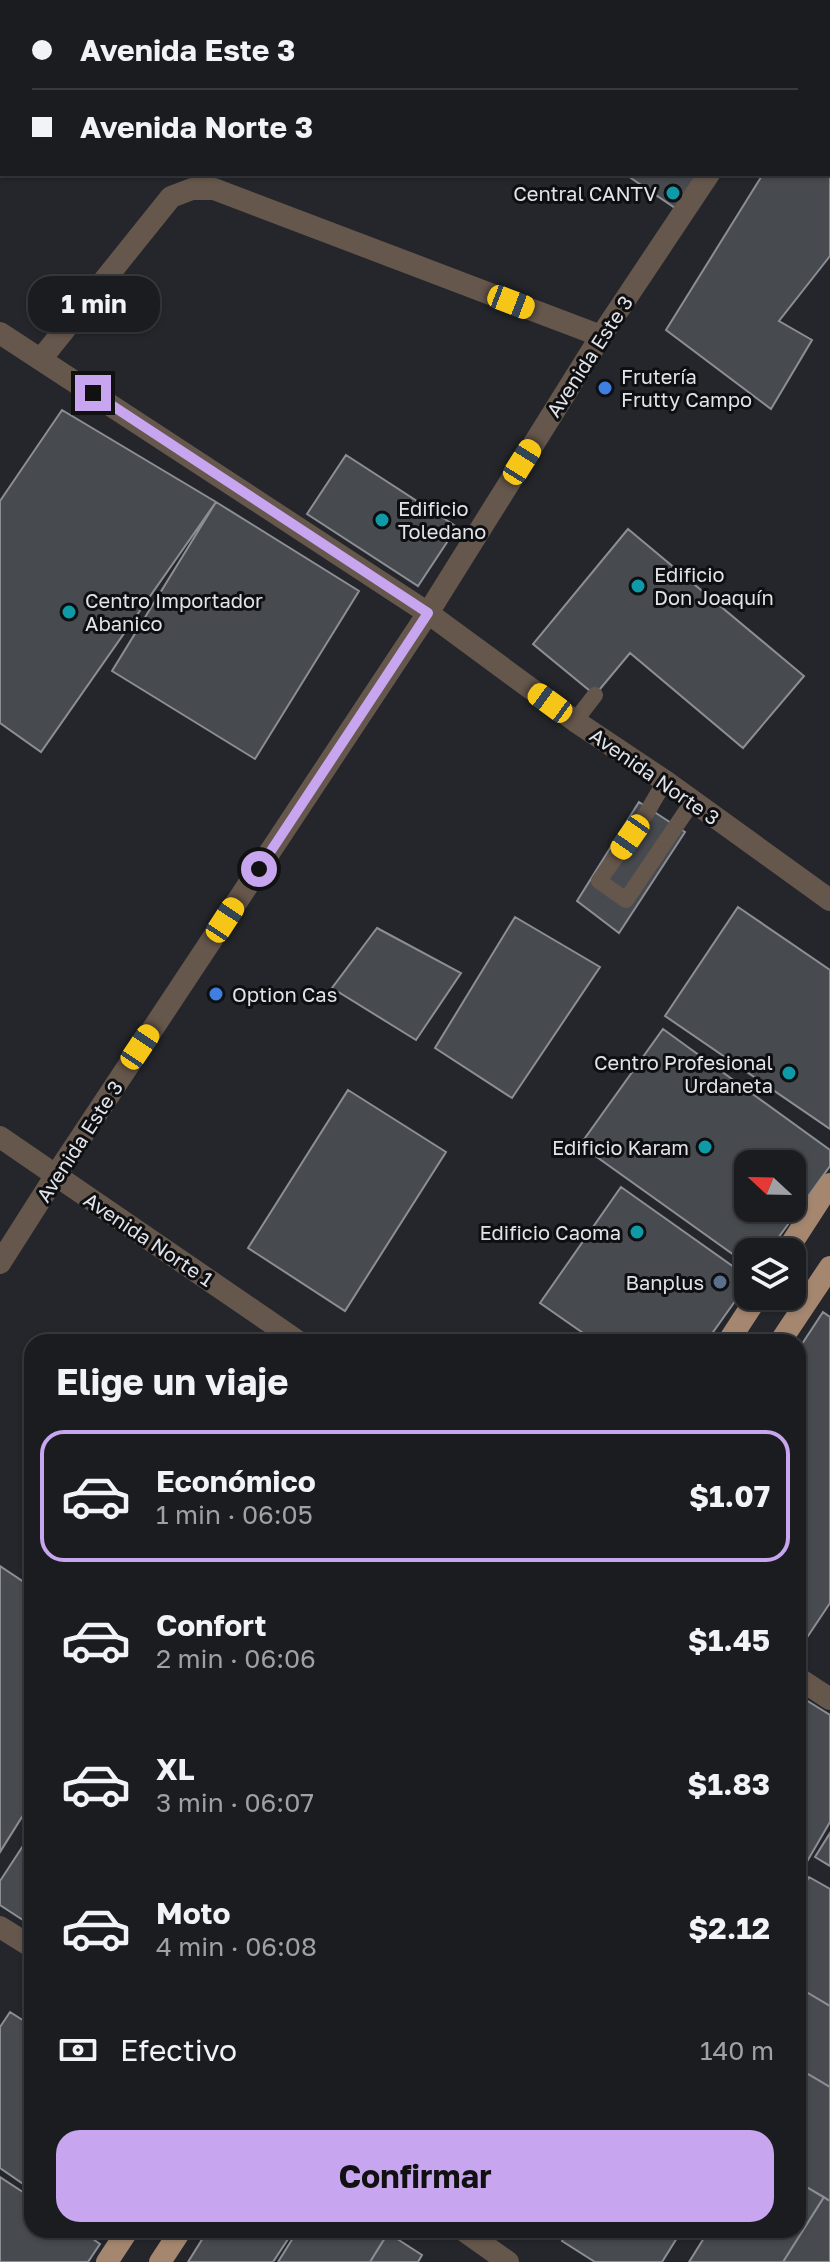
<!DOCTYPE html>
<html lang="es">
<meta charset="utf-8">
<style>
:root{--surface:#1b1c20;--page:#28292d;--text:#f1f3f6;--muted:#a0a1a5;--line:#393a3e;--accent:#c8a6ef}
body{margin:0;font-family:"Golos Text",sans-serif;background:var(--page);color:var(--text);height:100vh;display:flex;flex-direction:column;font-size:30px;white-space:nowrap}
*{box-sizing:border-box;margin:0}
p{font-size:26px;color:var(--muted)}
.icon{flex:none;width:44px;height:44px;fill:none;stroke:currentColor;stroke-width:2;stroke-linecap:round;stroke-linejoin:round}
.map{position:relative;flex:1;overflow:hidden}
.side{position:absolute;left:24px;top:1334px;width:782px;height:904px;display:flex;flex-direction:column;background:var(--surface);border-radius:24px;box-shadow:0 2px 6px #0004,0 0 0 2px var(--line)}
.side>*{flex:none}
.banner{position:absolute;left:0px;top:0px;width:830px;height:176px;box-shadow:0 2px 6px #0004,0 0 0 2px var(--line);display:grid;align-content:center;height:176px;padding:0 32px;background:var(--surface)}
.needle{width:52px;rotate:292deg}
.controls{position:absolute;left:734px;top:1150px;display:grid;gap:16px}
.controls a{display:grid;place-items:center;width:72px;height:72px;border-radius:16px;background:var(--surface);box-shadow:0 2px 6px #0004,0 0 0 2px var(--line);font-size:40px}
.end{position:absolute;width:36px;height:36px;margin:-18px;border:10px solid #c8a6ef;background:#111;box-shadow:0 0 0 4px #111}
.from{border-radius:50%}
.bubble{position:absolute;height:56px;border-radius:24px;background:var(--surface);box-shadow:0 2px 6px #0004,0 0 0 2px var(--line);font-size:26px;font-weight:700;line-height:56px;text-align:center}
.car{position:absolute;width:24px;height:48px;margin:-24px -12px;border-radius:10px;box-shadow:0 0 6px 2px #0007;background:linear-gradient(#f5c518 24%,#345 0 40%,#f5c518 0 76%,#345 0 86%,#f5c518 0)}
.banner b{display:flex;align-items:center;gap:28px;height:76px;font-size:30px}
.banner b+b{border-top:2px solid var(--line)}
.banner i{width:20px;height:20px;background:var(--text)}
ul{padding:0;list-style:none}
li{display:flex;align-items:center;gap:24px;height:132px;margin:0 16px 12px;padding:0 16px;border:4px solid transparent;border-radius:24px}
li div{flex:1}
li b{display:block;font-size:30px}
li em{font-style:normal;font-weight:700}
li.current{border-color:var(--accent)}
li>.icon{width:72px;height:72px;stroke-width:1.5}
h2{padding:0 32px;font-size:36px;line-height:96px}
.pay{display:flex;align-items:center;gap:20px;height:88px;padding:0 32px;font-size:30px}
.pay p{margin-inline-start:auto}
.primary-button{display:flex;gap:16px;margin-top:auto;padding:16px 32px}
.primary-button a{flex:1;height:92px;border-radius:24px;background:var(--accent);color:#111;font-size:32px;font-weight:700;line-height:92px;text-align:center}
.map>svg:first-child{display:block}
</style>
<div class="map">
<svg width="830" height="2262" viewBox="0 0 830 2262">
<rect width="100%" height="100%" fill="#24262b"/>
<path fill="#474a4f" stroke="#8b8e94" stroke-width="2" fill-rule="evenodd" d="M547,0H718L721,2H550Z
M828,131L830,132V256L779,321L812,340L771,409L666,330L763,174H828Z
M625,174H705L681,212Z
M62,410L216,502L41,752L0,723V501Z
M346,455L457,527L418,586L307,514Z
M216,502L359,591L255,759L112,671Z
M628,529L804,676L743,748L630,653L595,695L533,644Z
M639,802L685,832L619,933L577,901Z
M738,907L830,970V1129L665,1016Z
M515,917L600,967L512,1098L435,1048Z
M377,928L461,973L416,1040L332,988Z
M663,1029L830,1150V1166L768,1252H748V1265L580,1145ZM748,1164H792V1208H748Z
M348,1090L446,1152L345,1311L248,1248Z
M621,1187L748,1277V1283L706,1342H596L540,1303Z
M823,1312L830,1317V1603L798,1651V1350Z
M0,1566L27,1584L32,1576V1801L0,1852Z
M798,1695L830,1715V1822L798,1877Z
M32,1832V1926L0,1905V1881Z
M830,1833V1866L815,1857Z
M809,1877L830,1889V2006L798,1987V1896Z
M798,1987L830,2006V2087L798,2068Z
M10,2012L32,2026V2190L0,2168V2027Z
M806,2073L830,2087V2201L798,2182V2087Z
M0,2177L32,2198V2230H80L100,2244L88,2262H0Z
M798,2182L824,2197L783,2262H689L709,2230H798Z
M824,2197L830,2201V2262H783Z
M208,2230H294L273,2262H188Z
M298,2230H390L370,2262H278Z
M569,2230H682L662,2262H595L562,2241Z
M388,2233L422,2255L418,2262H370Z"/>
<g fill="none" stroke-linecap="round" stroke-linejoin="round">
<path stroke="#66574c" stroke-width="16" d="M575,721L595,695
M665,781L646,814L599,881L626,900L693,801"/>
<path stroke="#66574c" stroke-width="22" d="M37,2L38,0
M824,2L825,0
M0,60L2,57
M0,333L428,613L575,721L665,781L830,900
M41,359L171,197L192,189H214L601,336
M0,1137L299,1342
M0,1263L56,1175L428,613L601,336L709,174
M798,1678L830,1699
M0,1927L32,1947
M463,2230L508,2262"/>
<path stroke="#a58770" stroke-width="22" d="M786,1252L830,1184
M728,1342L758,1296
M780,1342L830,1267
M107,2262L128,2230
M160,2262L181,2230"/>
</g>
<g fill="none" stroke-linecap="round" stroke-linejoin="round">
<path stroke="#c8a6ef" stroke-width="10" d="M93,393L428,613L259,869"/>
</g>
<g fill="#0f9aa8" stroke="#0e0f12" stroke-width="3">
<circle cx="673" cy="193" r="8"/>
<circle cx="382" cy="520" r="8"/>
<circle cx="638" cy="586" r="8"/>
<circle cx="69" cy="612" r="8"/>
<circle cx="789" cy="1073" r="8"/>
<circle cx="705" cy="1147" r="8"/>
<circle cx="637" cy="1232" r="8"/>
</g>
<g fill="#3f7fe0" stroke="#0e0f12" stroke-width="3">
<circle cx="605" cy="388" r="8"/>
<circle cx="216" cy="994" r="8"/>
</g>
<circle fill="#5c6f8a" stroke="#0e0f12" stroke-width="3" cx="720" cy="1282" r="8"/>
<g text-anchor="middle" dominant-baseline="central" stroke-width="6" stroke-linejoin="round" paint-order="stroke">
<g font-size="20" fill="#e2e3e7" stroke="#0e0f12" text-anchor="end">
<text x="657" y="193">Central CANTV</text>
<text x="621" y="376" text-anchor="start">Frutería<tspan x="621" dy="23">Frutty Campo</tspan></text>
<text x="398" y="508" text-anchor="start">Edificio<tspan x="398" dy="23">Toledano</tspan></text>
<text x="654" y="574" text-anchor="start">Edificio<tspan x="654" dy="23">Don Joaquín</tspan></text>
<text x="85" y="600" text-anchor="start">Centro Importador<tspan x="85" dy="23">Abanico</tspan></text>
<text x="232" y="994" text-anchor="start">Option Cas</text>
<text x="773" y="1062">Centro Profesional<tspan x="773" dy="23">Urdaneta</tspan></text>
<text x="689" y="1147">Edificio Karam</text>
<text x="621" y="1232">Edificio Caoma</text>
<text x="704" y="1282">Banplus</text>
</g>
<g font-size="20" fill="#e2e3e7" stroke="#0e0f12">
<text transform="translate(589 356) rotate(-57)">Avenida Este 3</text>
<text transform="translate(655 776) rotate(35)">Avenida Norte 3</text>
<text transform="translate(79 1141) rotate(-57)">Avenida Este 3</text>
<text transform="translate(149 1239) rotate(34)">Avenida Norte 1</text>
</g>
</g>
</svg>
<div class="controls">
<a><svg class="needle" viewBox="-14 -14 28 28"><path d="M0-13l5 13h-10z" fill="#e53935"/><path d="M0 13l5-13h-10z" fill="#a0a1a5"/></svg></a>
<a><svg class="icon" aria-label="layers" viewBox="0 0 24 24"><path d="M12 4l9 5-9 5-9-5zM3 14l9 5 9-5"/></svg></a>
</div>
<i class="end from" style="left:259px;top:869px"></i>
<i class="end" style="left:93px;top:393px"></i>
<div class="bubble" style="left:28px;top:276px;width:132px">1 min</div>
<i class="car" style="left:511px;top:302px;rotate:111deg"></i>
<i class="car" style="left:522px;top:462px;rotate:32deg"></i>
<i class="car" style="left:550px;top:703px;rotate:306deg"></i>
<i class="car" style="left:630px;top:837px;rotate:215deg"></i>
<i class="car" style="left:225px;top:920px;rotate:33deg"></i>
<i class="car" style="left:140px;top:1047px;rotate:34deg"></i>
<div class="banner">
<b><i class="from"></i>Avenida Este 3</b>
<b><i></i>Avenida Norte 3</b>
</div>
<section class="side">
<h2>Elige un viaje</h2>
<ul>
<li class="current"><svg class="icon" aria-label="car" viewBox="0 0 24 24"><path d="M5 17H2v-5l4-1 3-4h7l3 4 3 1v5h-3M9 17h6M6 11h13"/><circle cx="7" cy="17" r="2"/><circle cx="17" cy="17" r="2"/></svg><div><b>Económico</b><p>1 min · 06:05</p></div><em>$1.07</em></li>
<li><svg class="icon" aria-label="car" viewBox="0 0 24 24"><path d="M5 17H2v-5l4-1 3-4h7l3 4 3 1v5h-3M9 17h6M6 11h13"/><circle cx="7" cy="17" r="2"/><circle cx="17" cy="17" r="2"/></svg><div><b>Confort</b><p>2 min · 06:06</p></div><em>$1.45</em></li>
<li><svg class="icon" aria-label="car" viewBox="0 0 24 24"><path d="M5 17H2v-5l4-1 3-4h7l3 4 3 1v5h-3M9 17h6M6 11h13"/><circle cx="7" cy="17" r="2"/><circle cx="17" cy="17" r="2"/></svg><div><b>XL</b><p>3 min · 06:07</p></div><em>$1.83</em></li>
<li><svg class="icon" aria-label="car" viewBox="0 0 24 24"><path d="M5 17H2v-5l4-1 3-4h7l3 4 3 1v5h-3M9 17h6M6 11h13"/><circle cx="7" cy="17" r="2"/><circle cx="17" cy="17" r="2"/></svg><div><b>Moto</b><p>4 min · 06:08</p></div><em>$2.12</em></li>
</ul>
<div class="pay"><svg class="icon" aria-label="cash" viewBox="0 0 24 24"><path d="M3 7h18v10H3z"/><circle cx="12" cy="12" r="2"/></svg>Efectivo<p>140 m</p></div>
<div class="primary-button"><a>Confirmar</a></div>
</section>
</div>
